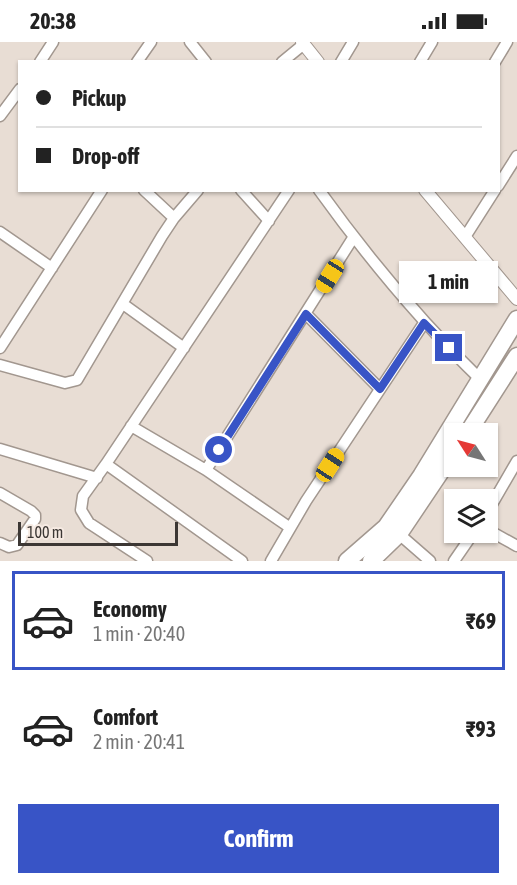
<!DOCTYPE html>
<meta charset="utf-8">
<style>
:root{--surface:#fff;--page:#f2f2f2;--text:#222;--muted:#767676;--line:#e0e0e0;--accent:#3854c6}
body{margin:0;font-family:"Asap Condensed",sans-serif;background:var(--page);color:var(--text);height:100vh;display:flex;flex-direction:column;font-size:22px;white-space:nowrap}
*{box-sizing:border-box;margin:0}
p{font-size:20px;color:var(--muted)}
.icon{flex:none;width:33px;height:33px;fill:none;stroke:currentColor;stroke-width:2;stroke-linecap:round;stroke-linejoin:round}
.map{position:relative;height:519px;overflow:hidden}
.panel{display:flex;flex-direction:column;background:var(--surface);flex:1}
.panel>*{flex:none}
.guide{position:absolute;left:18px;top:18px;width:482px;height:132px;border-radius:0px;box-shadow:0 2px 4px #0004;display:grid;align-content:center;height:132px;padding:0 18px;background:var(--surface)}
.needle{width:39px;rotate:306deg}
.controls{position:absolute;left:444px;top:381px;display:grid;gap:12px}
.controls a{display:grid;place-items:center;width:54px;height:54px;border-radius:0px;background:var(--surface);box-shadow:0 2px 4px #0004;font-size:30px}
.scale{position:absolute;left:18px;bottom:15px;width:160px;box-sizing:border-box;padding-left:6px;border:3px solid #3c3734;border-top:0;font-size:16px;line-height:21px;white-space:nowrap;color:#3c3734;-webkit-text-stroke:4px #f6eae2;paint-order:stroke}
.end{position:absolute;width:27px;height:27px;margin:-14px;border:8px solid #3854c6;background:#fff;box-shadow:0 0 0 3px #fff}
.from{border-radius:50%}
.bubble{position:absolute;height:42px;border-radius:0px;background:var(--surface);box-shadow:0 2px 4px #0004;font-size:20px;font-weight:700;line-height:42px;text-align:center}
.car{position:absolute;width:18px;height:36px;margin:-18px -9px;border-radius:8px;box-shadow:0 0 4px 2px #0007;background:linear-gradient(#f5c518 24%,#345 0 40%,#f5c518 0 76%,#345 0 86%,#f5c518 0)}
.guide b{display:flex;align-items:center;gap:21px;height:57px;font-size:22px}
.guide b+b{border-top:2px solid var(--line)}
.guide i{width:15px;height:15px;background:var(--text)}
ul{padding:10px 0 0;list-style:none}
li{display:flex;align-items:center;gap:18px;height:99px;margin:0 12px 9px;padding:0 6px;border:3px solid transparent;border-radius:0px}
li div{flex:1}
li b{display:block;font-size:22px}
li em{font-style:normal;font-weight:700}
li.active{border-color:var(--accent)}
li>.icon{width:54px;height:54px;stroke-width:1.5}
.action{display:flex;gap:12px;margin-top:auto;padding:12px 18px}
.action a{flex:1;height:69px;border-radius:0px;background:var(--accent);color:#fff;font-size:24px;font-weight:700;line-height:69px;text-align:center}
.status{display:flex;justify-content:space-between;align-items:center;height:42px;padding:0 30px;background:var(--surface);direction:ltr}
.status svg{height:16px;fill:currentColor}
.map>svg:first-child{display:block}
</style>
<div class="status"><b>20:38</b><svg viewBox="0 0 49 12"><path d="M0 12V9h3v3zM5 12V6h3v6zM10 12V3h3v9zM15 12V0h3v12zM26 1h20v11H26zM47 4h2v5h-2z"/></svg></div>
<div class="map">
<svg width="517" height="519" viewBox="0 0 517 519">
<rect width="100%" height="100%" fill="#e8ddd4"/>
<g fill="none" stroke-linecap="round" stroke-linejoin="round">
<defs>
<path id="minor" d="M190,0L206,20
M40,20L53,0
M137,20L151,0
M282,20L304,2
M341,20L353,0
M420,20L432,0
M495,20L507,0
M0,74L20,47
M498,144L517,114
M144,148L174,176
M241,148L269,179
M319,148C368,216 421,280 481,338
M0,190L52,226
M465,195L495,148
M123,262L184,306
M306,272L380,347
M0,306L102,148
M0,323L65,341L77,338L162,194L174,176L198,148
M131,384L206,428L289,485
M0,407L97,436
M106,422L242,519
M206,428L353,196
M0,451L31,469L35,473V477L17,503L9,505L0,501
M488,469L517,419
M488,488L517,504
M399,492L430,519
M147,519L89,481L81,468L83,454L106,422L289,148
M271,519L306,459L424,281
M454,519L474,490"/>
<path id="tertiary" d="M302,0L318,20
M425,148L517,257"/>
<path id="primary" d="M467,392L517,314
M347,519L386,485L421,434L517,277
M371,519L399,492L454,410"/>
</defs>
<use href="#minor" stroke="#a2978f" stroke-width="13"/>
<use href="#tertiary" stroke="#a2978f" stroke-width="14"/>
<use href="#primary" stroke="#a2978f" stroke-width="19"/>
<use href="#minor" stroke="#fff" stroke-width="10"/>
<use href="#tertiary" stroke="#fff" stroke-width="12"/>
<use href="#primary" stroke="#fff" stroke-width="16"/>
</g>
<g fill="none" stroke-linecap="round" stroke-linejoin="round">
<path stroke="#3854c6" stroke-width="8" d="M219,408L306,272L380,347L424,281L449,306"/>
</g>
</svg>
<div class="controls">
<a><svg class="needle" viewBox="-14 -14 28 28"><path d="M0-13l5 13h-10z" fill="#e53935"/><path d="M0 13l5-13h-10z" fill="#767676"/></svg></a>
<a><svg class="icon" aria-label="layers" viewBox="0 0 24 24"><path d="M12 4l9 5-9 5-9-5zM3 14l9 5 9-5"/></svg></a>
</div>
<div class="scale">100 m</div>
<i class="end from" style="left:219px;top:408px"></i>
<i class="end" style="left:449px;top:306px"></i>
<div class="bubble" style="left:399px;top:219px;width:99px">1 min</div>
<i class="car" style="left:330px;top:234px;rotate:212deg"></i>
<i class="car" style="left:330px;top:423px;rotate:33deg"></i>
<div class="guide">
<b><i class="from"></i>Pickup</b>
<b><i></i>Drop-off</b>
</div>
</div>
<section class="panel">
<ul>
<li class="active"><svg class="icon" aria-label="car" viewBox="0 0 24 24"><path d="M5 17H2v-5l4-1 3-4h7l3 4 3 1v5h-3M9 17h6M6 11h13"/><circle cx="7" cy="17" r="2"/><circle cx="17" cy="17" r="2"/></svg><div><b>Economy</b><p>1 min · 20:40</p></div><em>₹69</em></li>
<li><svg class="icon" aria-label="car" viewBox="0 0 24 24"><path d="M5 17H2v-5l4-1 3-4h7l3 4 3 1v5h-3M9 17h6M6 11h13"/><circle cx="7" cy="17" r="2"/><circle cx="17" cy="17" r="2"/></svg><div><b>Comfort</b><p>2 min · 20:41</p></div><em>₹93</em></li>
</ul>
<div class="action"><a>Confirm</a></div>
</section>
